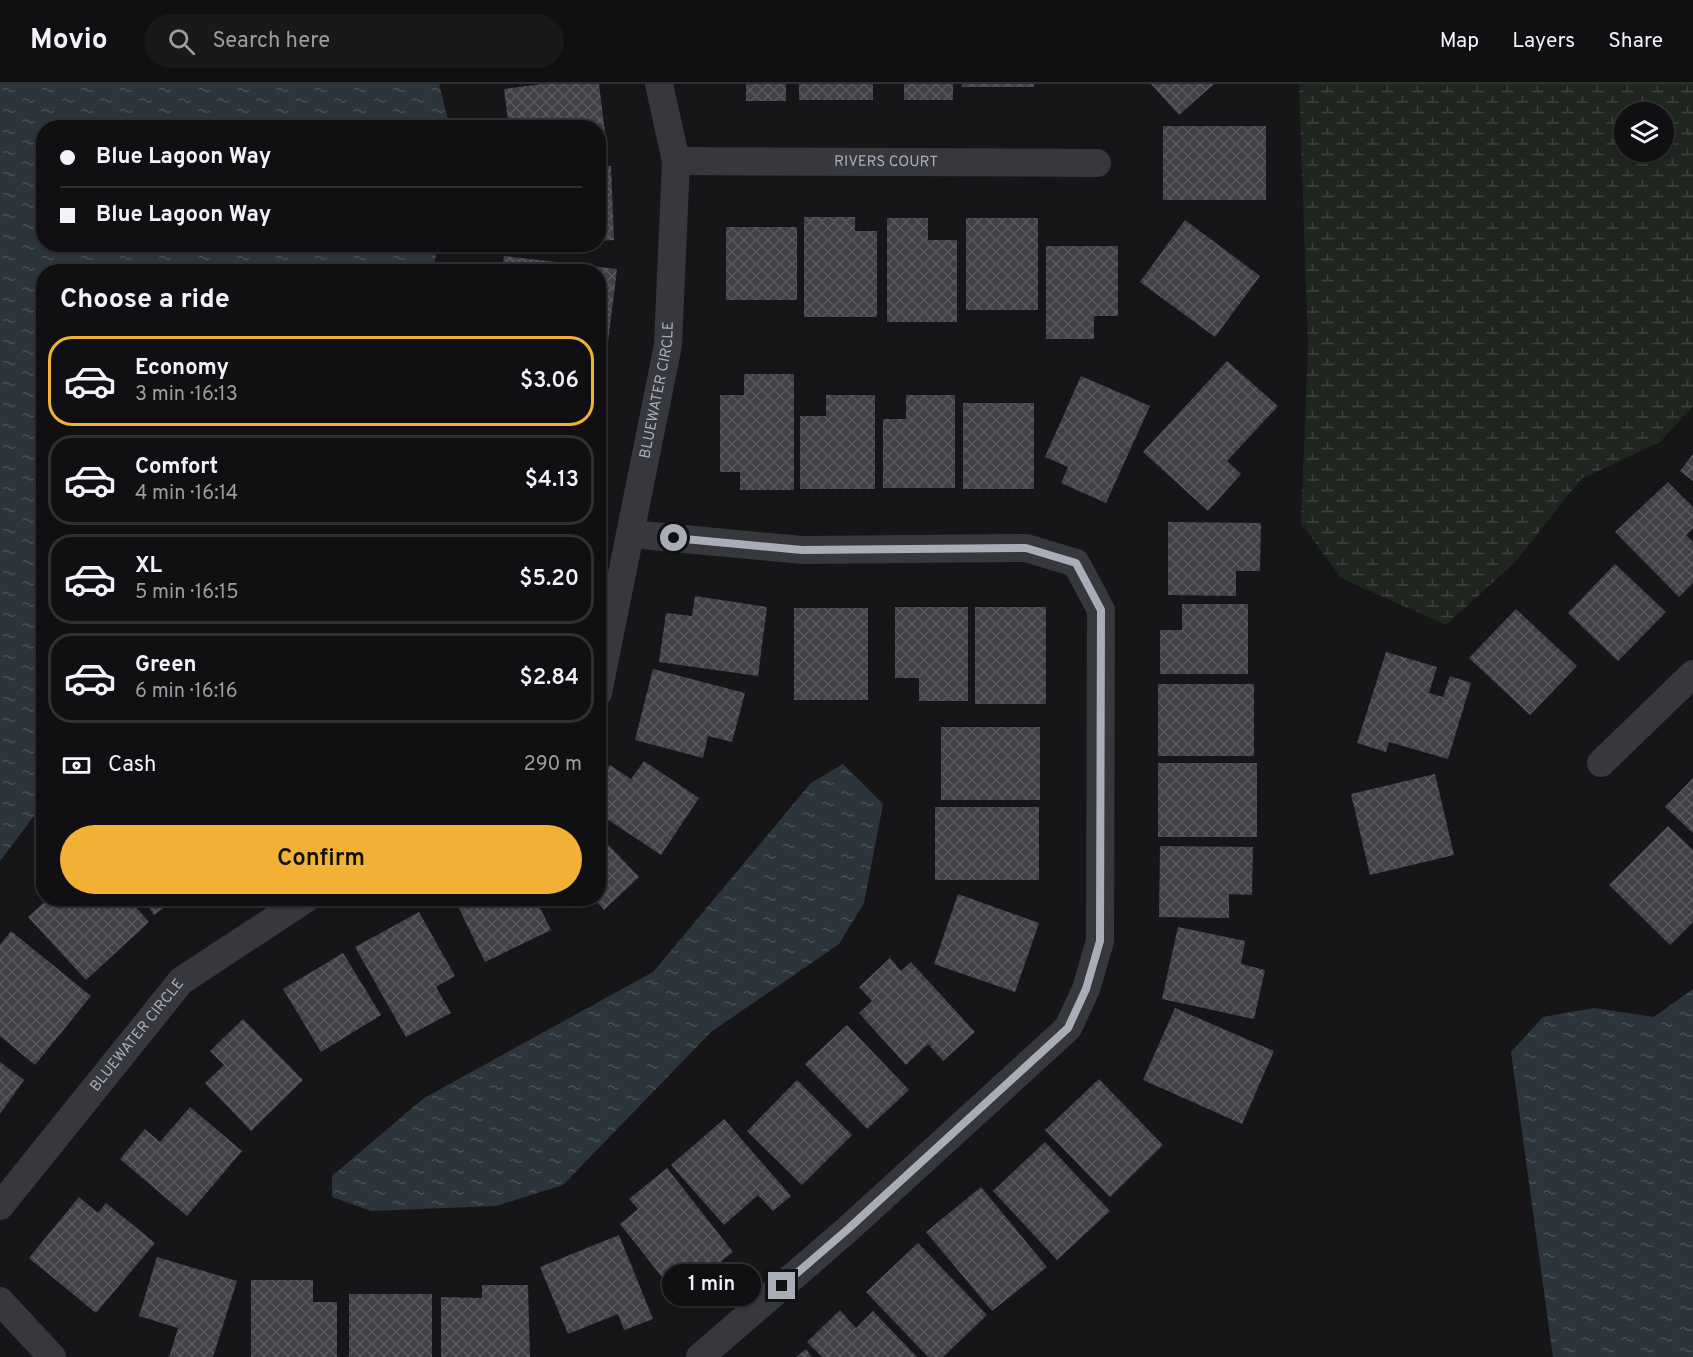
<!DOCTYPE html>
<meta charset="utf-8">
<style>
:root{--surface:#101012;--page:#19191b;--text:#f1f3f6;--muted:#9c9d9f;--line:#303032;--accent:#f2b134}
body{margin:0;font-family:Overpass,sans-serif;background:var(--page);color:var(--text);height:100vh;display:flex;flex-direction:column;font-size:22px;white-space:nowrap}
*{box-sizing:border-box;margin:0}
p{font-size:20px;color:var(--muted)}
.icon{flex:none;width:33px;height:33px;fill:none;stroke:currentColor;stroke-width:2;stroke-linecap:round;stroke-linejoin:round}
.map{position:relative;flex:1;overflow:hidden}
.sheet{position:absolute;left:36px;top:180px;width:570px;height:642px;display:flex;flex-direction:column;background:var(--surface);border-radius:24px;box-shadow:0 2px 4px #0004,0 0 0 2px var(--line)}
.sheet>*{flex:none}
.hud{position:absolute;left:36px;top:36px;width:570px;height:132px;border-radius:24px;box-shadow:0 2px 4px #0004,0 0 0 2px var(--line);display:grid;align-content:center;height:132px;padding:0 24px;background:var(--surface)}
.controls{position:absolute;left:1614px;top:18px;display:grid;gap:12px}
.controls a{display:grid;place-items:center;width:60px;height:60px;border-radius:50%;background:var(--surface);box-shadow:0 2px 4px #0004,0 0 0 2px var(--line);font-size:30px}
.end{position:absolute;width:27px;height:27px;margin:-14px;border:8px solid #a8adb8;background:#111;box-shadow:0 0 0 3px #111}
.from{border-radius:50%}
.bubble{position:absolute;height:42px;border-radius:21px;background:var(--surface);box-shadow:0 2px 4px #0004,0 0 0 2px var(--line);font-size:20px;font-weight:600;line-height:42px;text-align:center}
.hud b{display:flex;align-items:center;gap:21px;height:57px;font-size:22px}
.hud b+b{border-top:2px solid var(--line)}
.hud i{width:15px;height:15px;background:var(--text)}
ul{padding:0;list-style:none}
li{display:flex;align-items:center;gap:18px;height:90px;margin:0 12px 9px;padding:0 12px;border:3px solid var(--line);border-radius:24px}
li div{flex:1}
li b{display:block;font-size:22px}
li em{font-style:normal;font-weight:600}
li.on{border-color:var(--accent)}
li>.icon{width:54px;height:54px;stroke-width:1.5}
h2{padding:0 24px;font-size:27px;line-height:72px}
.pay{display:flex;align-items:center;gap:15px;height:66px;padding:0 24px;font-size:22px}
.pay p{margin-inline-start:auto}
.cta{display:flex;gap:12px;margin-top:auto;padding:12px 24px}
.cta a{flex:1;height:69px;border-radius:36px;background:var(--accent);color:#111;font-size:24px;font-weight:600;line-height:69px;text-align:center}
header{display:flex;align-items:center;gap:36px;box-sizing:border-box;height:84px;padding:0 30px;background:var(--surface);border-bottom:2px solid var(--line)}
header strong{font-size:28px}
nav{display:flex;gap:33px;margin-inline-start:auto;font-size:21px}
.search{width:420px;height:54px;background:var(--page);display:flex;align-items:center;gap:15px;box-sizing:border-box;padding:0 21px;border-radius:33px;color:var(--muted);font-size:22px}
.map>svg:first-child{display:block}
</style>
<header>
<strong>Movio</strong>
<div class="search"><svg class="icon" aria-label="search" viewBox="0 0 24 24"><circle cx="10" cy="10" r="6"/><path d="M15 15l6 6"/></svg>Search here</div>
<nav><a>Map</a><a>Layers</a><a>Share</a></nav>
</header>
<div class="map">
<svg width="1693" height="1273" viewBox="0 0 1693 1273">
<defs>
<pattern id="wetland-marsh" width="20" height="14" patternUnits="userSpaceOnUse" patternTransform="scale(1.5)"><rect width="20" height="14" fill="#1e261f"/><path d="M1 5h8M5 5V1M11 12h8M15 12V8" fill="none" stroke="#3c433d"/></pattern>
<pattern id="water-ripples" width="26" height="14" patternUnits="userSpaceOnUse" patternTransform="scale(1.5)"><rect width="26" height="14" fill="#2c353c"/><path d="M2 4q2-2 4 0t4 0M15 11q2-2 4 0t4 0" fill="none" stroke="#485056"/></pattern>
<pattern id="building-cross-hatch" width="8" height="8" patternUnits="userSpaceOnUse" patternTransform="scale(1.5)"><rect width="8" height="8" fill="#404145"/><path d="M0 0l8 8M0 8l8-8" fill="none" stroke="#595a5e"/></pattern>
</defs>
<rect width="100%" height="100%" fill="#161618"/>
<path fill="url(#wetland-marsh)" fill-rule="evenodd" d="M1299,0H1693V322L1660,358L1581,395L1515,478L1446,541L1341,494L1301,439L1308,261ZM1624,28H1664V68H1624Z"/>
<path fill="url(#water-ripples)" d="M0,0H439L450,43L44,44V160L439,161L432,187L44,188L43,720L0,777Z
M843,680L883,720L864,819L839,860L711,948L563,1101L496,1122L371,1127L332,1113V1092L424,1014L653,888L811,699Z
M1693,905V1273H1553L1511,968L1543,933L1594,924L1654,933Z"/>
<path fill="url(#building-cross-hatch)" d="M542,0H599L607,65L598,66V44H509L504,5Z
M746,0H786V17H746Z
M799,0H873V16H799Z
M904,0H953V16H904Z
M962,0H1034V3H962Z
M1151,0H1214L1179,31Z
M1163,42H1266V116H1163Z
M611,82L614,156L598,157V83Z
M804,133H855V147H877V233H804Z
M887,134H928V156H957V238H887Z
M966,134H1038V226H966Z
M1185,136L1260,192L1215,253L1140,198Z
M726,143H797V216H726Z
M1046,162H1118V232H1094V255H1046Z
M504,172L617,185L608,258L598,256V188H502Z
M598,269L603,270L600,292H598Z
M1227,277L1278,322L1227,377L1241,390L1208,427L1143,368Z
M744,290H794V406H740V388H720V311H744Z
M1081,292L1150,322L1106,419L1061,399L1068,383L1045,373Z
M826,311H875V405H800V332H826Z
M906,311H955V404H883V335H906Z
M963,319H1034V405H963Z
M1693,370V397L1680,387Z
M1668,398L1693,423V444L1686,451L1693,458V499L1679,513L1615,448Z
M1168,438L1261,439L1260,487H1236V512L1168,511Z
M1615,480L1666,528L1618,577L1568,529Z
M695,512L767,523L758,592L659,578L666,529L692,532Z
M1182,520H1248V590H1160V546H1182Z
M895,523H968V617H919V594H895Z
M975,523H1046V620H975Z
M794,524H868V616H794Z
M1516,525L1577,582L1530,631L1469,574Z
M1386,568L1437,583L1429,609L1443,613L1450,592L1471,599L1448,675L1389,658L1386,668L1357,659Z
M653,585L745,609L732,658L708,652L703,674L635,656Z
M1158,600H1254V672H1158Z
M941,643H1040V716H941Z
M644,677L699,714L661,771L598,729V698L610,681L631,695Z
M1158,679H1257V753H1158Z
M1435,690L1454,771L1370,791L1351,710Z
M1693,694V749L1665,723Z
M935,723H1039V796H935Z
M1668,742L1693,766V838L1670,861L1609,801Z
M598,750L639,793L604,826L593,814H598Z
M1160,762L1253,763L1252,811L1229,810V834L1159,833Z
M958,810L1039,839L1015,908L934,880Z
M49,814H128L149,838L86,896L28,833Z
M142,814H177L154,831Z
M454,814H535L551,846L485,878Z
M560,814H581L570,825Z
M419,828L455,892L436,903L451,929L406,953L355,863Z
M1178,843L1245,857L1241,880L1265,886L1254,935L1162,915Z
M11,847L91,912L35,981L0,952V861Z
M343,869L381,931L321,968L283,905Z
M890,874L901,887L911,878L975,948L943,977L928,960L906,981L859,929L872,917L859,903Z
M1175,924L1274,967L1242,1040L1143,996Z
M243,935L303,996L251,1047L205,999L224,981L210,967Z
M847,941L909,1006L867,1045L805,980Z
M0,978L24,996L0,1030Z
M1099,995L1163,1061L1110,1113L1045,1046Z
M797,996L852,1051L802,1101L747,1047Z
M190,1023L242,1067L187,1132L120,1075L145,1045L160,1058Z
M724,1035L791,1112L773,1127L758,1111L724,1141L671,1081Z
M1045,1058L1110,1127L1057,1176L993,1107Z
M667,1084L733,1168L677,1212L620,1140L638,1125L629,1115Z
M981,1103L1047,1183L992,1227L926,1148Z
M79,1113L98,1129L106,1119L155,1159L96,1229L29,1174Z
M619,1151L653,1235L624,1246L618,1230L568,1250L540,1183Z
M918,1159L987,1231L943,1273H928L866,1208Z
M157,1173L237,1197L213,1273H169L178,1244L139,1232Z
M251,1196H313V1218H337V1273H251Z
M482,1201H528L530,1273H441V1213L482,1214Z
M349,1210H432V1273H349Z
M840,1226L856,1244L873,1227L917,1273H822L807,1258Z
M806,1265L812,1273H796Z"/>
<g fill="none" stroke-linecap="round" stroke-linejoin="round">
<g stroke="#37383d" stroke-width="28">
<path id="s1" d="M676,77L1097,79"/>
<path d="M631,450L802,466L1026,464L1076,479L1101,526L1100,857L1086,905L1068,944L848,1145L700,1273"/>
<path id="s2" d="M598,609L668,261L676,77L659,0"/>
<path d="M1601,679L1693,590"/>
<path id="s3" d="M0,1122L181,897L307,814"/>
<path d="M0,1217L52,1273"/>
</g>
</g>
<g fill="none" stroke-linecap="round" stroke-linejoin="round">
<path stroke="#a8adb8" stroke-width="8" d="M674,454L802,466L1026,464L1076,479L1101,526L1100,857L1086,905L1068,944L848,1145L782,1202"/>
</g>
<g text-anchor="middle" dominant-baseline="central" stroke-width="6" stroke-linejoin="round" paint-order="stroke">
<g font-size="15" fill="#a8adb8" stroke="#111113">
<text stroke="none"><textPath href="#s1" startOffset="210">RIVERS COURT</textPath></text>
<text stroke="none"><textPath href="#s2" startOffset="309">BLUEWATER CIRCLE</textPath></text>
<text stroke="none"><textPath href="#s3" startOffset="219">BLUEWATER CIRCLE</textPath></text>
</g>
</g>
</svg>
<div class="controls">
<a><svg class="icon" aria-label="layers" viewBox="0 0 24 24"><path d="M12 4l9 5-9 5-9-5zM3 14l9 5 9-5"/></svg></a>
</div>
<i class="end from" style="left:674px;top:454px"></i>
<i class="end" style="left:782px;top:1202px"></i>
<div class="bubble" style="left:662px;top:1180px;width:99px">1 min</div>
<div class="hud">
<b><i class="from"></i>Blue Lagoon Way</b>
<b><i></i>Blue Lagoon Way</b>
</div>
<section class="sheet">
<h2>Choose a ride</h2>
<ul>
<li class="on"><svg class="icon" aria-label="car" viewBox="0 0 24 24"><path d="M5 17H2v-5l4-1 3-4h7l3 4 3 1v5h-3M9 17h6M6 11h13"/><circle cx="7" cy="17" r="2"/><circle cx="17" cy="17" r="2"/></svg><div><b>Economy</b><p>3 min · 16:13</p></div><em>$3.06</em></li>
<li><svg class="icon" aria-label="car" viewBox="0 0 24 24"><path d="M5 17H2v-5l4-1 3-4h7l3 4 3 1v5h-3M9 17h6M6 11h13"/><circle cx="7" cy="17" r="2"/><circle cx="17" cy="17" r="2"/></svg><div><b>Comfort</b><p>4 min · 16:14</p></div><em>$4.13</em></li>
<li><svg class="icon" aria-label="car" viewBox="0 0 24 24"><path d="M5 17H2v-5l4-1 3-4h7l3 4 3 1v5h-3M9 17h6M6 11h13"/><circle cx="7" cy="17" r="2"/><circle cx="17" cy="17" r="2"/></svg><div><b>XL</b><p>5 min · 16:15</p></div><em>$5.20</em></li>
<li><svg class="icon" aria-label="car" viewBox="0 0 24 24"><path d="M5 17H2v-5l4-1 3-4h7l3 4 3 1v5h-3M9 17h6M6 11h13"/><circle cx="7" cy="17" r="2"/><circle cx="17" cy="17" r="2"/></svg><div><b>Green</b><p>6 min · 16:16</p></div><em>$2.84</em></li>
</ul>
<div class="pay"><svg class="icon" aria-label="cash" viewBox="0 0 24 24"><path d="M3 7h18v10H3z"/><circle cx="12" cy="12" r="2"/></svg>Cash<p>290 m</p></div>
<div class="cta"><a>Confirm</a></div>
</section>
</div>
